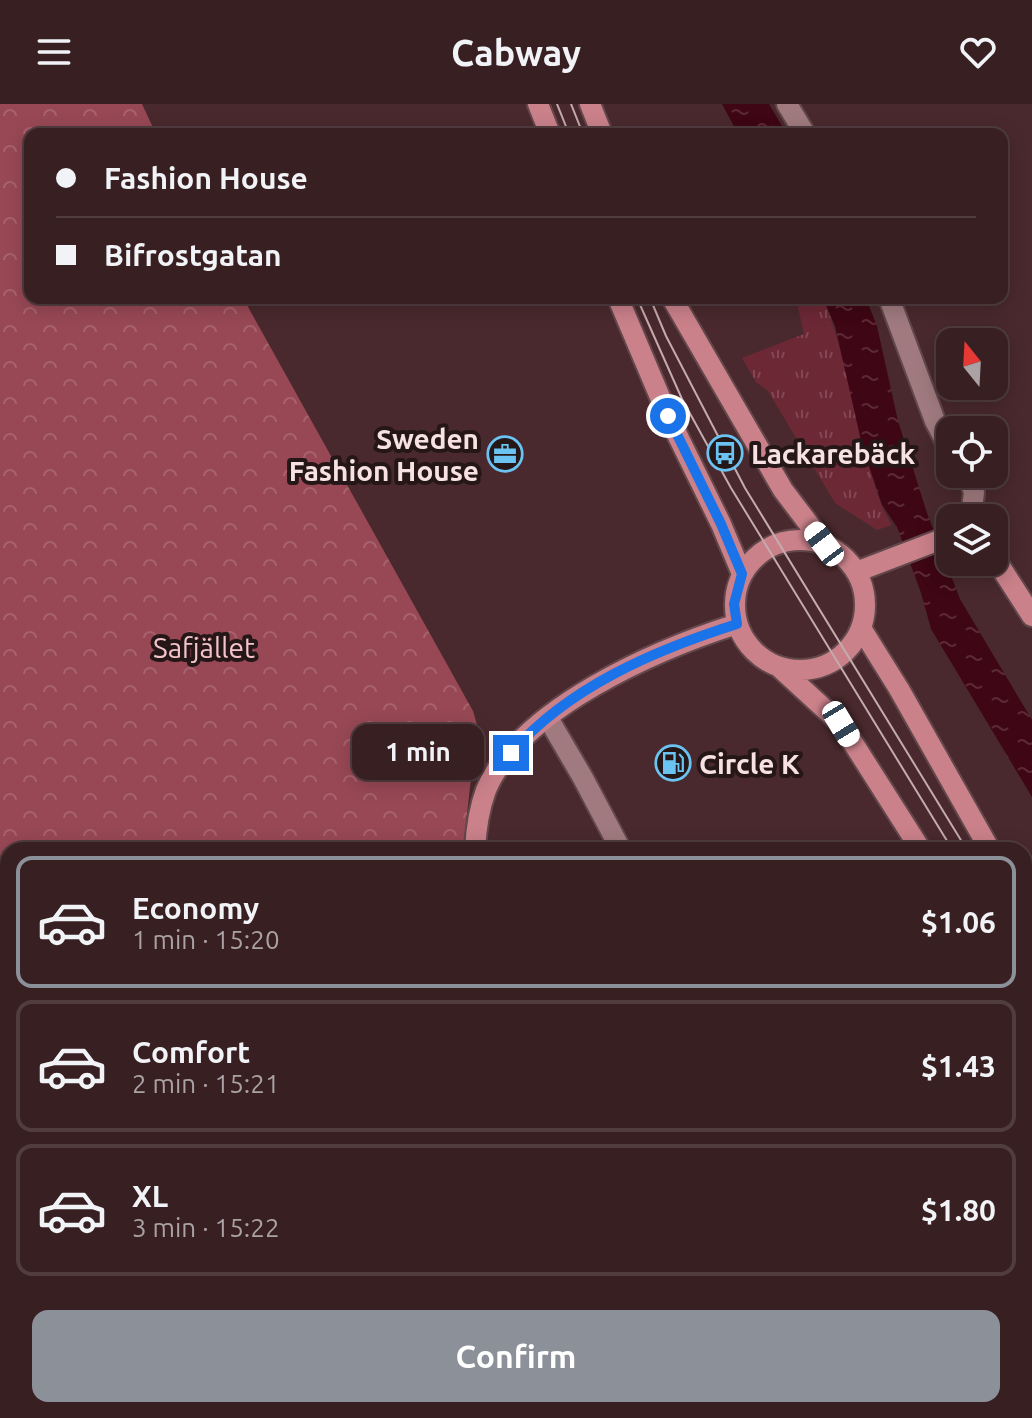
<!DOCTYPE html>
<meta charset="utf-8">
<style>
:root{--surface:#371f22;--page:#422c2f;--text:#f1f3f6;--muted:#aaa2a5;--line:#513d40;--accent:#8c9099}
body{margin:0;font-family:Ubuntu,sans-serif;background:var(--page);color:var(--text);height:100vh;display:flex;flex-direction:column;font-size:30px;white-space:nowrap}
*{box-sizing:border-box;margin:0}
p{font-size:26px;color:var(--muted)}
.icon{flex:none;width:44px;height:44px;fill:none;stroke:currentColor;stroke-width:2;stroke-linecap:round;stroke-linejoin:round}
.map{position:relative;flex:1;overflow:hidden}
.panel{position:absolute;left:0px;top:738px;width:1032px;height:576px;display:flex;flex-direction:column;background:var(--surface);border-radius:24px 24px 0 0;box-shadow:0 4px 20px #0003,0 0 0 2px var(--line)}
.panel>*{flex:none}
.banner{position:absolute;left:24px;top:24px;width:984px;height:176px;border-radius:16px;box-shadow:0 4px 20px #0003,0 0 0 2px var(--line);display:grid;align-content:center;height:176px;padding:0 32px;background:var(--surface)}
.needle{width:52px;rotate:342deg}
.controls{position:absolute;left:936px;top:224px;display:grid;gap:16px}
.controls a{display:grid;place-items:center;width:72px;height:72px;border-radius:16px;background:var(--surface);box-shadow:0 4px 20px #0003,0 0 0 2px var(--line);font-size:40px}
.end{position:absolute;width:36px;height:36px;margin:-18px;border:10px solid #1a73e8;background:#fff;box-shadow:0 0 0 4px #fff}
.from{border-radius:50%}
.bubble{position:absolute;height:56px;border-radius:16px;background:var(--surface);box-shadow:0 4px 20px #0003,0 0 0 2px var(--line);font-size:26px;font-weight:700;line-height:56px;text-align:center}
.car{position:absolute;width:24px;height:48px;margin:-24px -12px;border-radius:10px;box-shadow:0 0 6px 2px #0007;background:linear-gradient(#fff 24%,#345 0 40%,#fff 0 76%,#345 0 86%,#fff 0)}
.banner b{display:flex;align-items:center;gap:28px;height:76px;font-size:30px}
.banner b+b{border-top:2px solid var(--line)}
.banner i{width:20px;height:20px;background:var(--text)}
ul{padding:14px 0 0;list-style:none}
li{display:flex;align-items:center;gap:24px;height:132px;margin:0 16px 12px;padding:0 16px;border:4px solid var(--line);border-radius:16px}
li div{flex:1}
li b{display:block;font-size:30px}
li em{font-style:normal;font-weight:700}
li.on{border-color:var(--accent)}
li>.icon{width:72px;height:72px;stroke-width:1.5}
.cta{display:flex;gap:16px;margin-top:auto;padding:16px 32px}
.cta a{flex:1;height:92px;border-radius:16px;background:var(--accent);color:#fff;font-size:32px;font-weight:700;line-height:92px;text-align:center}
header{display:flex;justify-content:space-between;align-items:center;height:104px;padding:0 32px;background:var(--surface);font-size:36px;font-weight:700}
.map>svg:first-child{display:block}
</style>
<header><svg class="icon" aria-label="menu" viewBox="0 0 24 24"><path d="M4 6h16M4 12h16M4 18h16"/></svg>Cabway<svg class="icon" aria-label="heart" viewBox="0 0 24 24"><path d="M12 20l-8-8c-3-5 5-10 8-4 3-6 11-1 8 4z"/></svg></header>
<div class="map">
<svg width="1032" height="1314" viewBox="0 0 1032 1314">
<defs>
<pattern id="grass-tufts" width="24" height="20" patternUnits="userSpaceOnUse" patternTransform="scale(2)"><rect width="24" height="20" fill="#6c2835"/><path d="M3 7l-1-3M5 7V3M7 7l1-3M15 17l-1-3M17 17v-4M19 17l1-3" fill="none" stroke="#824752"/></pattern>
<pattern id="forest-crowns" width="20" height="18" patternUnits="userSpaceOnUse" patternTransform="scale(2)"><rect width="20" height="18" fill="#984855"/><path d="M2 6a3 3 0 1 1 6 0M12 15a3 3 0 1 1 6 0" fill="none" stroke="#a7626d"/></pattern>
<pattern id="water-ripples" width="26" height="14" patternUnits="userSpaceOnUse" patternTransform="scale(2)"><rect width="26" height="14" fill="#3f0615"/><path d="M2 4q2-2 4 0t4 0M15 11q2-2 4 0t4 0" fill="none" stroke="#5c2a37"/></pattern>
</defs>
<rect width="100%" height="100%" fill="#49292d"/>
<path fill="url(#grass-tufts)" d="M796,194H823C846,250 853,311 871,369C877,388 881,404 892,421L877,426L835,399L768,287L756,278L742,254L804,230Z
M1032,1195V1280L1024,1286V1201Z
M174,1306H236L227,1314H167Z
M327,1306H448V1307L442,1314H320Z
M493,1306H594L582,1314H499Z
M862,1306H917L922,1314H849Z"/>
<path fill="url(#forest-crowns)" d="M0,0H142L156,30H30V194H243L473,607L482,638L472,665L463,746H8V1306H174L167,1314H0Z"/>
<path fill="url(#water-ripples)" d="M722,0H769L787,30H738Z
M823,194H866L877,222L898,317L927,409L960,495L1032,616V693L931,525L921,489L897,423L882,401L862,341L835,222Z"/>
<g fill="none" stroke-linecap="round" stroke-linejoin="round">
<defs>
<path id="minor" d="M787,0L805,30
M889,194L935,317L950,346
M967,370L974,388L971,414
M548,614L583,674L621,746
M1024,1128L1032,1125
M1006,1306L1011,1314
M709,1314L721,1306"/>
<path id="major" d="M538,0L550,30
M590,0L602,30
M618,194L668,312L721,420L742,470
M672,194L783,386L824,440
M735 501a65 65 0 1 1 130 0a65 65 0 1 1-130 0Z
M994,453L1032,512
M856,468L950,432
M861,524L899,585L990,746
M780,564L841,620L921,746
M475,746C476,726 479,705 486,686C520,604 658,545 737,520
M1024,806L1032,819
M1024,895L1032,905
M255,1314L263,1306"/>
</defs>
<use href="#minor" stroke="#62474b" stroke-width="24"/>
<use href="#major" stroke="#62474b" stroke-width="24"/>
<use href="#minor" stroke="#a07a7e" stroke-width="20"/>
<use href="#major" stroke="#ca818a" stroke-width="20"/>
<path stroke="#c4abad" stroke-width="2" d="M557,0L569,30
M571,0L583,30
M637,194L682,295L731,384L952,745
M650,194L666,232L745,384L967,746
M1024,839L1032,851
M1024,861L1032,874"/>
</g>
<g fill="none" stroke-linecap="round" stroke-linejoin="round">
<path stroke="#1a73e8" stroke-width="10" d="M511,649C568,583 655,546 737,520L734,500L742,470L721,420L668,312"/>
</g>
<defs>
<symbol id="bus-ring" viewBox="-11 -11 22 22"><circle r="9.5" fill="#251718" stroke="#6ac3f1" stroke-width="1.5"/><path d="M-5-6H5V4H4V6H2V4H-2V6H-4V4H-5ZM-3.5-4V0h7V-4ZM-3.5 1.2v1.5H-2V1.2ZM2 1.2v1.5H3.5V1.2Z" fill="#6ac3f1"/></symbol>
<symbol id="office-ring" viewBox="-11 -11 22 22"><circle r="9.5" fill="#251718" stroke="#6ac3f1" stroke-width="1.5"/><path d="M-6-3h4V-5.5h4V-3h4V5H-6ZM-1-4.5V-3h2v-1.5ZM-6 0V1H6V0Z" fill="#6ac3f1"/></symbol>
<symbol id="fuel-ring" viewBox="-11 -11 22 22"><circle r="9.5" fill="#251718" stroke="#6ac3f1" stroke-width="1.5"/><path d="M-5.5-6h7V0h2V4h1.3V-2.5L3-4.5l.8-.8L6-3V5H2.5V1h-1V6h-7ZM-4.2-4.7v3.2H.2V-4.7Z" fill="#6ac3f1"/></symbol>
</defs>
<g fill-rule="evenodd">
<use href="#bus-ring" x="705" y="329" width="40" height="40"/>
<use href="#office-ring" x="485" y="330" width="40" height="40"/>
<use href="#fuel-ring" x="653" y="639" width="40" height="40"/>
</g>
<g text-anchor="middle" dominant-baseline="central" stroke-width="8" stroke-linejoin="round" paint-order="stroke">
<g font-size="28" font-weight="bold" fill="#f7e1e3" stroke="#251718" text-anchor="start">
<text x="479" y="334" text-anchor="end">Sweden<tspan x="479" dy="32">Fashion House</tspan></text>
<text x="751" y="349">Lackarebäck</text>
<text x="699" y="659">Circle K</text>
</g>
<g font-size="28" fill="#f4c4c9" stroke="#251718">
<text x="204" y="543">Safjället</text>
</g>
</g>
</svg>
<div class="controls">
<a><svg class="needle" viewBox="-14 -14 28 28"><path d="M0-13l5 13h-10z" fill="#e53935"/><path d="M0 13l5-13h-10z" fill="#aaa2a5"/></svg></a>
<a><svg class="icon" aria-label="locate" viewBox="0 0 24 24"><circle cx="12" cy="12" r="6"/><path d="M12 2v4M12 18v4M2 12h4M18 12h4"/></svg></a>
<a><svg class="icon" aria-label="layers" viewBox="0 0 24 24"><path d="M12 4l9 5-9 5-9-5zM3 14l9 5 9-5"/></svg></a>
</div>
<i class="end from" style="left:668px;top:312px"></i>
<i class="end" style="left:511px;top:649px"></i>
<div class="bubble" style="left:352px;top:620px;width:132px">1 min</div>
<i class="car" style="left:824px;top:440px;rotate:323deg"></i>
<i class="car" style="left:841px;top:620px;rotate:149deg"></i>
<div class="banner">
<b><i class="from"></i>Fashion House</b>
<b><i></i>Bifrostgatan</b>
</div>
<section class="panel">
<ul>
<li class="on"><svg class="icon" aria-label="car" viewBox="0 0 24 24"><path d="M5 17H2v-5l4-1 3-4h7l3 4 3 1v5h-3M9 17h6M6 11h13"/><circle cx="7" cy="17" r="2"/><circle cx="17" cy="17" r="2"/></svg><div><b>Economy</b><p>1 min · 15:20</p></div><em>$1.06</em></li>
<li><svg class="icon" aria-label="car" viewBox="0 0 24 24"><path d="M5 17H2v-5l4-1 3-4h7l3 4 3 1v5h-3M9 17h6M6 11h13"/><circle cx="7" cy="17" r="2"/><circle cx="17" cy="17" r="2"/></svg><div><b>Comfort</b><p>2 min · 15:21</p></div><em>$1.43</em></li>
<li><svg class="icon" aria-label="car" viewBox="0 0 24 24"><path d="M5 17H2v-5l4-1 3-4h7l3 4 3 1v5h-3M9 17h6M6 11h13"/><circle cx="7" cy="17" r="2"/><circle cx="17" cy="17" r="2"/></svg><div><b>XL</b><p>3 min · 15:22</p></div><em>$1.80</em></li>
</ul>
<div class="cta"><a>Confirm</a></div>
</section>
</div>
